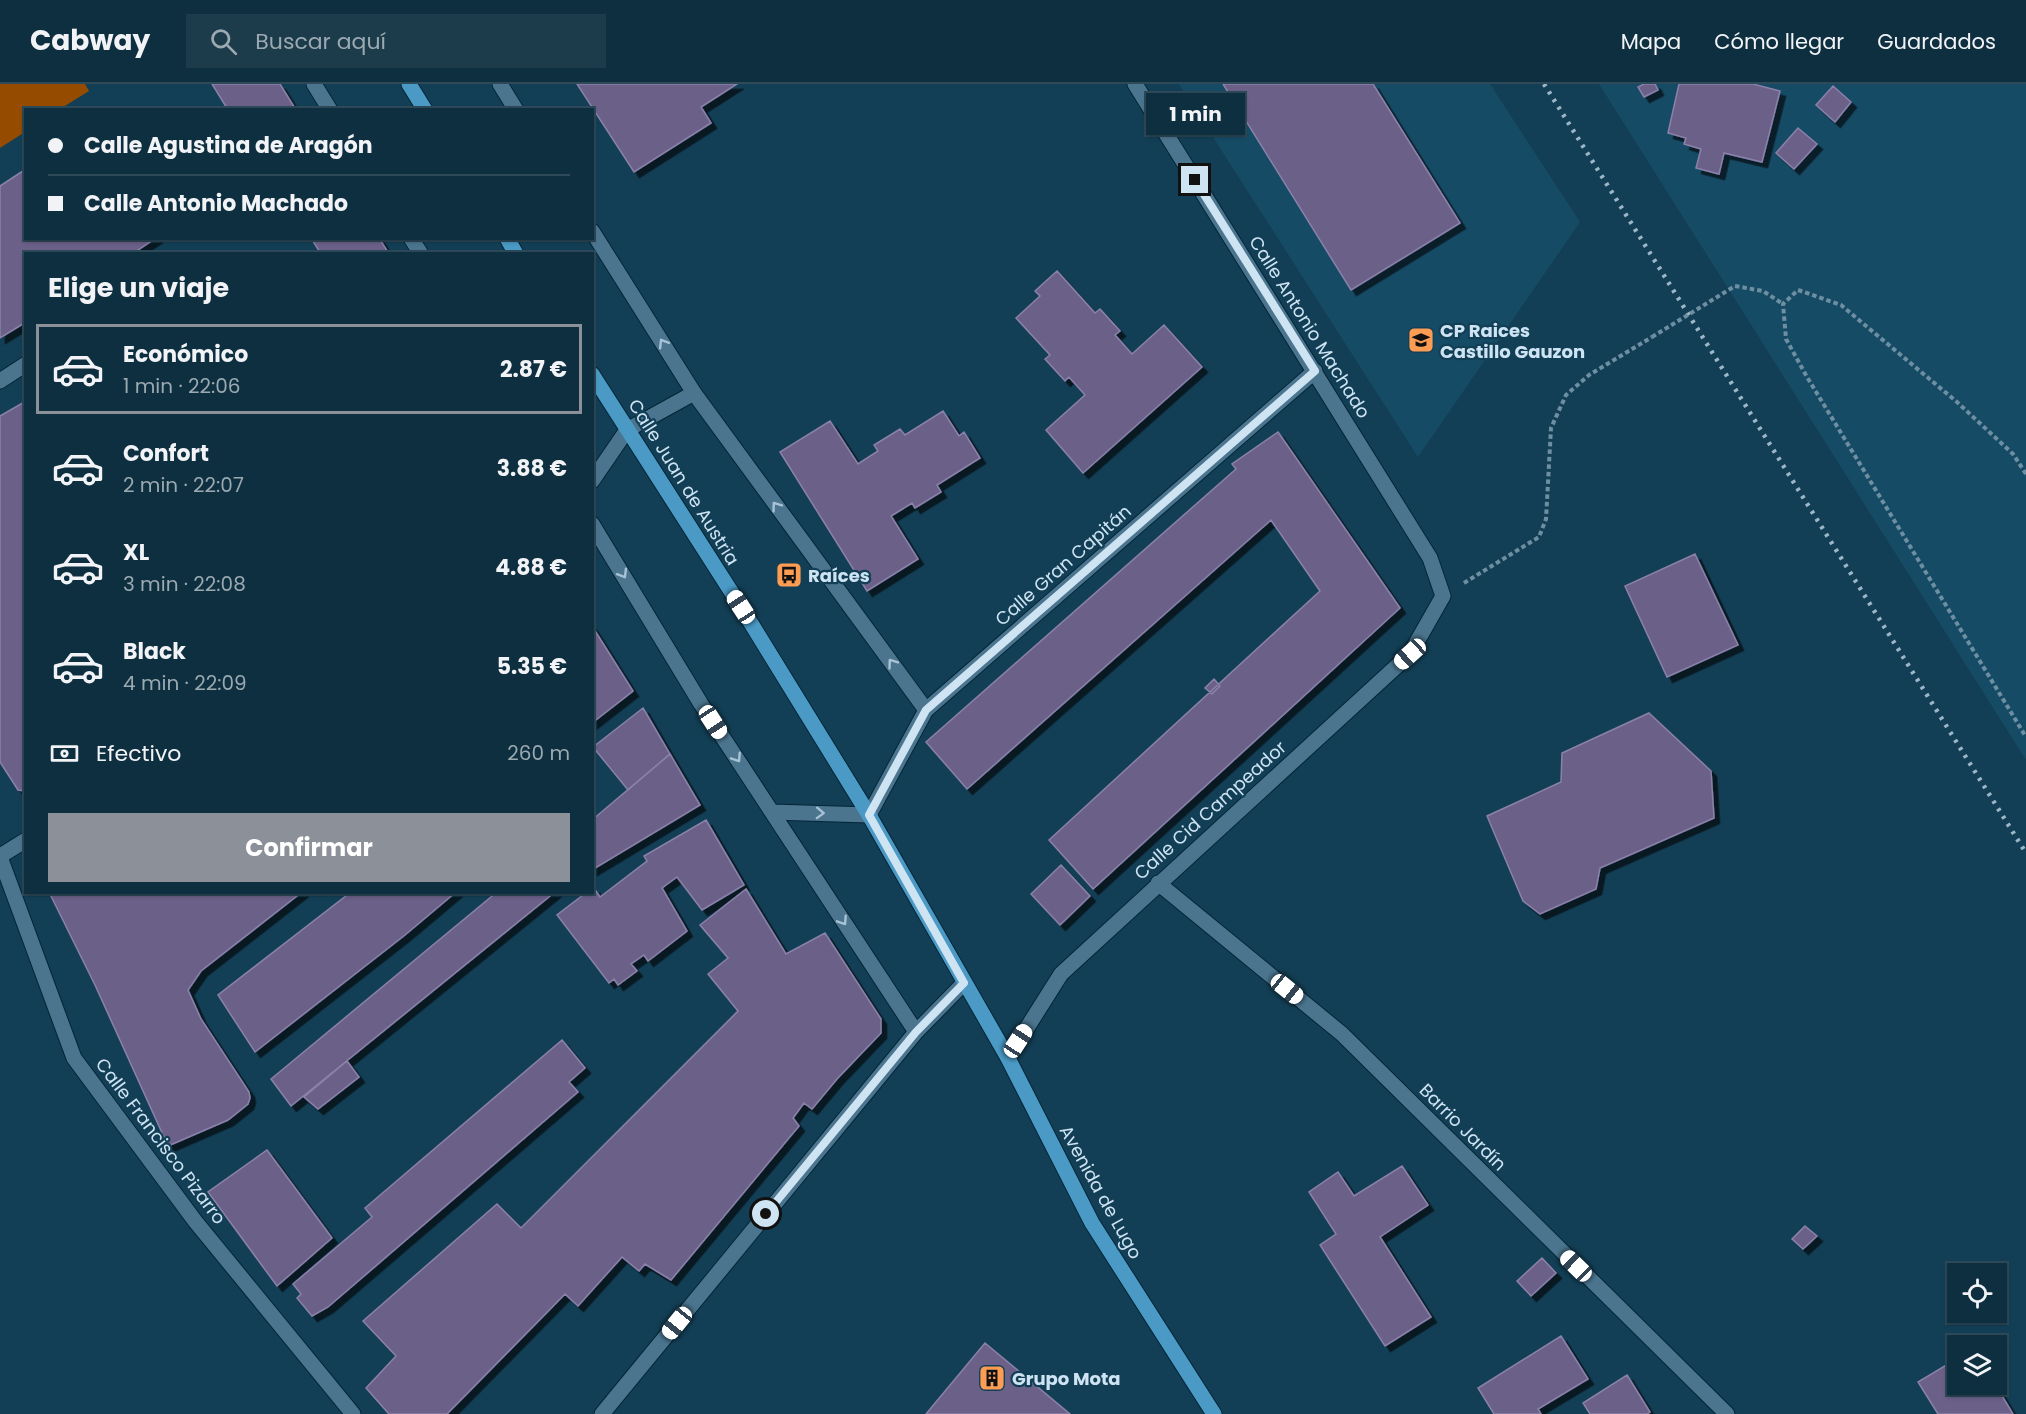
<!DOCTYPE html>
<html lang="es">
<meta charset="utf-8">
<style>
:root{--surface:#0e2f40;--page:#1c3b4b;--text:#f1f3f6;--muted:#9ba9b1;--line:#2e4a59;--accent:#8c9099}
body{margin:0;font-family:Poppins,sans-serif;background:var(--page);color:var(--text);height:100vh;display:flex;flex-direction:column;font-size:22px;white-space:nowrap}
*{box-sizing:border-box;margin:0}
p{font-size:20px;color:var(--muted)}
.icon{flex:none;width:33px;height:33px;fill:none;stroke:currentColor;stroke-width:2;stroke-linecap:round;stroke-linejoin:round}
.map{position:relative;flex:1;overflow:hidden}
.sheet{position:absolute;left:24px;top:168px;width:570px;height:642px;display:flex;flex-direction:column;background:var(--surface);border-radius:0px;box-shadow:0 2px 4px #0004,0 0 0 2px var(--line)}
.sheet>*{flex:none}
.top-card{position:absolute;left:24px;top:24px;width:570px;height:132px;border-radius:0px;box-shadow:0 2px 4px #0004,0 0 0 2px var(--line);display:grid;align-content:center;height:132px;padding:0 24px;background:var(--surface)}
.controls{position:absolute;left:1947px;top:1179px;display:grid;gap:12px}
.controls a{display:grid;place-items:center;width:60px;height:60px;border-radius:0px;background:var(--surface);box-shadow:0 2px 4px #0004,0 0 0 2px var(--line);font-size:30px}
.end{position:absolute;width:27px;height:27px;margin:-14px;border:8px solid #cee4f3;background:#111;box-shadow:0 0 0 3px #111}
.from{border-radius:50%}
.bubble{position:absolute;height:42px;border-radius:0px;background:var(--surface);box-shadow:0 2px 4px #0004,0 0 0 2px var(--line);font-size:20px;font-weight:700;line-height:42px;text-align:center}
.car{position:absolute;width:18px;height:36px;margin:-18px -9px;border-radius:8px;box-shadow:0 0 4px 2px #0007;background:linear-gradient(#fff 24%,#345 0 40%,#fff 0 76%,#345 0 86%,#fff 0)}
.top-card b{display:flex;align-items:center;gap:21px;height:57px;font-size:22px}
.top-card b+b{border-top:2px solid var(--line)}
.top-card i{width:15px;height:15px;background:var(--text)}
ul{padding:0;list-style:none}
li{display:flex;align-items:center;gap:18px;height:90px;margin:0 12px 9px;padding:0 12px;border:3px solid transparent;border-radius:0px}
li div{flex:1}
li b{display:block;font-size:22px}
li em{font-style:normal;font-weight:700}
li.active{border-color:var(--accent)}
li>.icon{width:54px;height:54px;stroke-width:1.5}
h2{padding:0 24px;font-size:27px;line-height:72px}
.pay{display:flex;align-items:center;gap:15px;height:66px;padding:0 24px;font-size:22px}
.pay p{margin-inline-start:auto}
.primary-button{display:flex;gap:12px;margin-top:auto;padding:12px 24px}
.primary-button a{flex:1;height:69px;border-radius:0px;background:var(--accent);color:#fff;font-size:24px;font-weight:700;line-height:69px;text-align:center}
header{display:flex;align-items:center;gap:36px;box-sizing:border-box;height:84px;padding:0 30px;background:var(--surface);border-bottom:2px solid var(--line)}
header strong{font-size:28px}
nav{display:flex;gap:33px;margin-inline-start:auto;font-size:21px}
.search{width:420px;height:54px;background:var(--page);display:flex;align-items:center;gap:15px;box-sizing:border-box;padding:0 21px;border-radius:0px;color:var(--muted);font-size:22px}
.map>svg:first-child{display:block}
</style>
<header>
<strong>Cabway</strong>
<div class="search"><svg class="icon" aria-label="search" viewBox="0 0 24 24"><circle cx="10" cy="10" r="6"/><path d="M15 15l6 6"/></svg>Buscar aquí</div>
<nav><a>Mapa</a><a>Cómo llegar</a><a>Guardados</a></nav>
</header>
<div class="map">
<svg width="2026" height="1330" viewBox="0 0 2026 1330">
<defs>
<filter id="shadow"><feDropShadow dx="5.5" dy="5.5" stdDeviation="0" flood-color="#0009"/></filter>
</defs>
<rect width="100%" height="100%" fill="#133f56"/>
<path fill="#164b66" d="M1179,0H1490L1580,138L1418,373Z
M1599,0H2026V676Z"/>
<path fill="#954b00" d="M0,0H85L89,7L60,25L26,26L25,48L0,64Z"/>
<path fill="#6a6188" stroke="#8b81aa" stroke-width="1.5" filter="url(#shadow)" d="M212,0H280L296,26H228Z
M577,0H737L701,23L711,39L634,88Z
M1223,0H1373L1460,139L1351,206Z
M1644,0H1655L1658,6L1644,13L1638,3Z
M1679,0H1753L1780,7L1762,78L1724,69L1719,90L1696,84L1701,65L1684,60L1686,54L1668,49Z
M1833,2L1851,18L1835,38L1816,21Z
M1798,44L1817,60L1794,85L1776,69Z
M26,85V154H156L132,170H26V238L0,254V102Z
M311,154H379L389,170H321Z
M1057,187L1095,229L1100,225L1120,247L1115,251L1132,270L1164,241L1202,283L1083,389L1046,346L1085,311L1069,293L1065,297L1045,275L1050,271L1016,234L1040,212L1035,207Z
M26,317V707L18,706L0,678V332Z
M943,327L959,352L964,348L980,374L937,401L941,408L915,424L912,419L891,432L918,475L867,507L780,368L830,337L858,380L878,367L874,361L900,345L905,351Z
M1278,348L1400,524L1093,805L1049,756L1320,507L1271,436L967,705L926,658L1236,385L1232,380Z
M1695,470L1738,561L1667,593L1625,502Z
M592,542L633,607L592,639Z
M1214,595L1220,602L1212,610L1205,604Z
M643,624L670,670L628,706L593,663Z
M1649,629L1711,687L1714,734L1600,784L1596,805L1540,830L1523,817L1487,732L1561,698L1562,669Z
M670,670L700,721L592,786V736Z
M706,736L744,801L702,826L677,793L662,804L687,847L648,877L644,871L631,880L637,887L618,901L614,895L609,899L557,831L587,808H592L594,804L600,813L647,777L644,772Z
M1061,781L1090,812L1060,841L1031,810Z
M746,805L786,870L825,849L881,935V949L837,995L812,1025L804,1019L793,1034L799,1042L671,1196L645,1180L639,1187L622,1173L578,1222L565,1210L447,1330H389L366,1304L396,1272L363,1237L497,1120L521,1144L738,927L708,890L728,874L700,841Z
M49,808H302L201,887L188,906L201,935L249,1008L250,1014L248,1020L228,1036L168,1062L95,901Z
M351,808H456L405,851L255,968L218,911Z
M497,808H555L291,1022L271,995Z
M562,956L585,984L569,998L578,1008L328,1223L312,1232L297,1214L301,1210L293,1200L372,1133L365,1124Z
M347,977L359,993L318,1025L304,1013Z
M267,1066L332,1154L277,1202L208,1108Z
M1402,1082L1428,1121L1380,1153L1431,1233L1385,1262L1320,1161L1336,1150L1309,1108L1338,1088L1354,1112Z
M1805,1142L1817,1152L1803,1165L1792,1155Z
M1542,1174L1556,1189L1531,1212L1517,1197Z
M1561,1252L1588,1295L1538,1325L1541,1330H1494L1478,1304Z
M985,1259L1070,1330H926Z
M1958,1274V1300H1995L2013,1330H1938L1918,1298Z
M1627,1291L1650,1328L1647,1330H1590L1583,1319Z"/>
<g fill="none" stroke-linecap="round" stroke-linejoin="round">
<defs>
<path id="minor" d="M314,0L330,26
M500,0L516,26
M592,147L694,309L926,626
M411,154L421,170
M0,297L26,280
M592,397L627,346L694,309
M592,440L701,620L916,948
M772,728L869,731L926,626L1315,287
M0,772L26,756
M0,773L74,974L195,1137L353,1330
M1158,799L1342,950L1727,1330
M1008,974L1061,890L1410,570L1443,512L1430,474L1135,0
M602,1330L916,948L964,899"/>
<path id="primary" d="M409,0L425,26
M507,154L516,170
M592,290L741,523L869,731L1008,974L1092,1139L1214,1330"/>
</defs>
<use href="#minor" stroke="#032536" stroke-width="17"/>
<use href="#primary" stroke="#032536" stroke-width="17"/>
<path stroke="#6e8fa2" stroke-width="4" stroke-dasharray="4.5 3" stroke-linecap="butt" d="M1735,202L1763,207L1783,220
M2026,390L2013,370L1957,318L1841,221L1798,206L1783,220L1786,255L1807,293L2026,653
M1464,499L1539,453L1546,435L1551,344L1566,311L1589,291L1652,253"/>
<use href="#minor" stroke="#4b758e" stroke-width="15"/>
<use href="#primary" stroke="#4a9ac5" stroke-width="15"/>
<path stroke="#9bb7c8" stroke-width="4.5" stroke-dasharray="3 6" stroke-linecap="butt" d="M1544,0L2026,769"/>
<path stroke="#6e8fa2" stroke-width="4" stroke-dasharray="4.5 3" stroke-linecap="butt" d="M1652,253L1735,202"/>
</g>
<defs><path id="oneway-chevron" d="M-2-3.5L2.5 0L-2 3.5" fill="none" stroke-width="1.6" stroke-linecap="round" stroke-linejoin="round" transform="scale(1.5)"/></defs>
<g stroke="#a7c3d5">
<use href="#oneway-chevron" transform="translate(663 259) rotate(-122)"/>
<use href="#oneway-chevron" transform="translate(776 422) rotate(-126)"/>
<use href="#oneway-chevron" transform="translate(623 490) rotate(59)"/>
<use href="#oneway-chevron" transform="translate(892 579) rotate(-126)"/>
<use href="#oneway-chevron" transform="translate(737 674) rotate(57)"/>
<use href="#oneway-chevron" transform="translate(820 729) rotate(2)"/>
<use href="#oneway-chevron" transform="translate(843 837) rotate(57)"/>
</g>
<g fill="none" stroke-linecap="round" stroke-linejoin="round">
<path stroke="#cee4f3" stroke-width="8" d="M766,1130L916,948L964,899L869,731L926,626L1315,287L1195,96"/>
</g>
<defs>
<symbol id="school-square" viewBox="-11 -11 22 22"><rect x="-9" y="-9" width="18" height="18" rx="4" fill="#fd9d54" stroke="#133f56"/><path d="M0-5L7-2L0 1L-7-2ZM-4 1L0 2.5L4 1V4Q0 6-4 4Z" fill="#111"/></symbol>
<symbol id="bus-square" viewBox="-11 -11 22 22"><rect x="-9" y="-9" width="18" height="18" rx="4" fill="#fd9d54" stroke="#133f56"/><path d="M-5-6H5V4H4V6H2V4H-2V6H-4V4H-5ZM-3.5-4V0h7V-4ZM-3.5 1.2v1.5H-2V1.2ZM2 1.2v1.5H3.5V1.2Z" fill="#111"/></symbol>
<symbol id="building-square" viewBox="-11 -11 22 22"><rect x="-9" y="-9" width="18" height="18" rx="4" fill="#fd9d54" stroke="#133f56"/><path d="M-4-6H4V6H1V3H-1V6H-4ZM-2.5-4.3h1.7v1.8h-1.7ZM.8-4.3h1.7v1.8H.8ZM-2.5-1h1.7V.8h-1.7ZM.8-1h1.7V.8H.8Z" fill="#111"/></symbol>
</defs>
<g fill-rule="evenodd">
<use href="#school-square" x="1406" y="241" width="30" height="30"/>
<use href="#bus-square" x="774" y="476" width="30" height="30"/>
<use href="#building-square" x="977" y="1279" width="30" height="30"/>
</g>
<g text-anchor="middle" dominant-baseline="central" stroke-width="4.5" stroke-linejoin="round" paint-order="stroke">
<g font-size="18" fill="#cee4f3" stroke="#133f56">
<text transform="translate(1310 243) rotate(58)">Calle Antonio Machado</text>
<text transform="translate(684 398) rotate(58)">Calle Juan de Austria</text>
<text transform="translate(1063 481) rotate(-41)">Calle Gran Capitán</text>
<text transform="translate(1210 726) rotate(-42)">Calle Cid Campeador</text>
<text transform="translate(1463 1043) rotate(45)">Barrio Jardín</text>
<text transform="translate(161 1057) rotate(53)">Calle Francisco Pizarro</text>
<text transform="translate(1101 1108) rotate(61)">Avenida de Lugo</text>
</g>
<g font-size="18" font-weight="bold" fill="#cee4f3" stroke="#133f56" text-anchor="start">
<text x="1440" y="246">CP Raices<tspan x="1440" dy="21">Castillo Gauzon</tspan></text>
<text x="808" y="491">Raíces</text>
<text x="1012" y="1294">Grupo Mota</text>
</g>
</g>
</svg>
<div class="controls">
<a><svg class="icon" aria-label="locate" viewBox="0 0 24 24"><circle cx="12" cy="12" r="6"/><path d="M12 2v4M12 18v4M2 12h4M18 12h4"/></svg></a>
<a><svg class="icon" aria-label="layers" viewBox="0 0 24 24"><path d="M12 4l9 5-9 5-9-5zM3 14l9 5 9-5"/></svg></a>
</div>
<i class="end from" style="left:766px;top:1130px"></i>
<i class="end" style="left:1195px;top:96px"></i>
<div class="bubble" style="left:1146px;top:9px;width:99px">1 min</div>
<i class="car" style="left:741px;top:523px;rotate:327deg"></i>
<i class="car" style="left:1410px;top:570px;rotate:228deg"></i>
<i class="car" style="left:713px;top:638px;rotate:147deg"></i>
<i class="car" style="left:1287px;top:905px;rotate:129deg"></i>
<i class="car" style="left:1018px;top:957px;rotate:33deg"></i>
<i class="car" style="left:1576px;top:1182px;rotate:314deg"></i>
<i class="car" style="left:677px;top:1239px;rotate:219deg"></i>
<div class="top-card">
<b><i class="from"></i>Calle Agustina de Aragón</b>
<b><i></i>Calle Antonio Machado</b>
</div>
<section class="sheet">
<h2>Elige un viaje</h2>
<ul>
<li class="active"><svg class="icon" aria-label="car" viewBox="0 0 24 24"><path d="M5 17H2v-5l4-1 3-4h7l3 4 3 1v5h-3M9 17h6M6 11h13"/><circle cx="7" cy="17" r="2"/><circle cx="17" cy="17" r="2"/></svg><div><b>Económico</b><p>1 min · 22:06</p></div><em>2.87 €</em></li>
<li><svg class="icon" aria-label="car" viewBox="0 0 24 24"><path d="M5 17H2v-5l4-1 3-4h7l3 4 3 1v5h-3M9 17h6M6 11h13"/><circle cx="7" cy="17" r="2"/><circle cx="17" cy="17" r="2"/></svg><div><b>Confort</b><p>2 min · 22:07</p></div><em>3.88 €</em></li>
<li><svg class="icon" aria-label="car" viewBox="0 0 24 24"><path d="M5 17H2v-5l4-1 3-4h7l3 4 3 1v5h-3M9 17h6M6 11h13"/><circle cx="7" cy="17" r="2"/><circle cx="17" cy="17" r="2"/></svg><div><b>XL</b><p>3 min · 22:08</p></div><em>4.88 €</em></li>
<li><svg class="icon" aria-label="car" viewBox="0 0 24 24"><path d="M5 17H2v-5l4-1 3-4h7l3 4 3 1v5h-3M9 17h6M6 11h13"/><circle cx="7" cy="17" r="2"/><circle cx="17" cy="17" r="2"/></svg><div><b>Black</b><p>4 min · 22:09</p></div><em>5.35 €</em></li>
</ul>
<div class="pay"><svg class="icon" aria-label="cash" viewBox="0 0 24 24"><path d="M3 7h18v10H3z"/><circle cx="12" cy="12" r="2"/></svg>Efectivo<p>260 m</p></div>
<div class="primary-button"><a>Confirmar</a></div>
</section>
</div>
